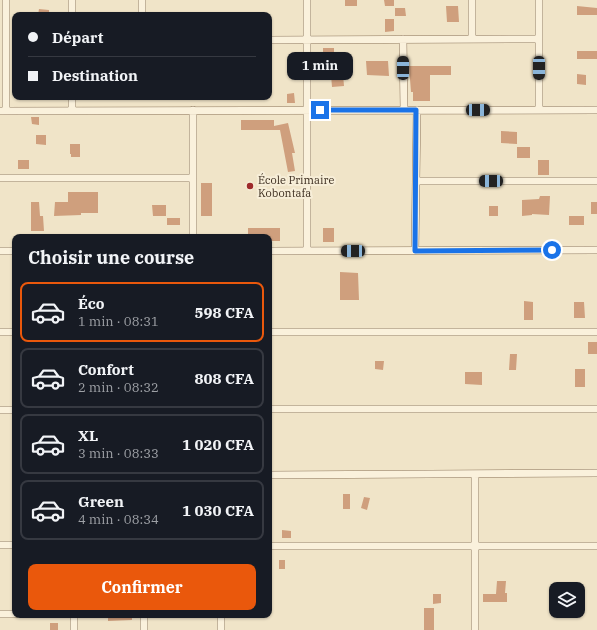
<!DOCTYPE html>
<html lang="fr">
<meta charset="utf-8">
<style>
:root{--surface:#171b24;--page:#20242c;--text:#f1f3f6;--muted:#9ea1a6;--line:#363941;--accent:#ea580c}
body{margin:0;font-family:"IBM Plex Serif",serif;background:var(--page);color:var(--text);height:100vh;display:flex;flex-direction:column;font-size:15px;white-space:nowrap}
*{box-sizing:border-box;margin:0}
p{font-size:13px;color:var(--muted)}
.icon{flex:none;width:22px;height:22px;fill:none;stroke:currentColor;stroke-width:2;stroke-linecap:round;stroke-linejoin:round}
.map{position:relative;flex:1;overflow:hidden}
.side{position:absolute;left:12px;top:234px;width:260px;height:384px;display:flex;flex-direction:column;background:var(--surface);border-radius:8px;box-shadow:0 1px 3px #0004}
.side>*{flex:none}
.guide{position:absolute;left:12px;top:12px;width:260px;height:88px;border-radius:8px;box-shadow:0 1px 3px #0004;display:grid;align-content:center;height:88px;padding:0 16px;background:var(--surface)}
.fabs{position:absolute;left:549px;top:582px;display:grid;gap:8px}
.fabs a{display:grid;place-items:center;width:36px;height:36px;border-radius:8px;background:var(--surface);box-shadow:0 1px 3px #0004;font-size:20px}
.end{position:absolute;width:18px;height:18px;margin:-9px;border:5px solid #1a73e8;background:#fff;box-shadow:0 0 0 2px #fff}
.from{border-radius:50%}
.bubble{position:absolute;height:28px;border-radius:8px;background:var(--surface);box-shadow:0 1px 3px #0004;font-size:13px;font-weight:800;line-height:28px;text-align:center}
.car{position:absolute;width:12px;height:24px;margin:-12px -6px;border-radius:5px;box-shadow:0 0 3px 1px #0007;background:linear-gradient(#222 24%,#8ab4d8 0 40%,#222 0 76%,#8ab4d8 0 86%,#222 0)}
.guide b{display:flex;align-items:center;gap:14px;height:38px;font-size:15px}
.guide b+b{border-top:1px solid var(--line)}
.guide i{width:10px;height:10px;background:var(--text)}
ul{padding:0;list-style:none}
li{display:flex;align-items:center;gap:12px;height:60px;margin:0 8px 6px;padding:0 8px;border:2px solid var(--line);border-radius:8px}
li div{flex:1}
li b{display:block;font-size:15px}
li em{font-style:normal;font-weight:800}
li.selected{border-color:var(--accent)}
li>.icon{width:36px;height:36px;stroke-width:1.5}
h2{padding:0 16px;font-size:18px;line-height:48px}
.cta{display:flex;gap:8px;margin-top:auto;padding:8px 16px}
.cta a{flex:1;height:46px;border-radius:8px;background:var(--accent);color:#fff;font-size:16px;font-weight:800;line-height:46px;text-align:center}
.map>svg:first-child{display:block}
</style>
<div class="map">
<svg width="597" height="630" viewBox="0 0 597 630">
<rect width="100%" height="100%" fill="#f0e4c8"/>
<path fill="#cf9f7d" d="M345,0H357V6H345Z
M384,0H394V6H385Z
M446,6H458L459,22H447Z
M577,6L597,8V15H577Z
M395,8H405L406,16H395Z
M39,9L49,10V15H38Z
M385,19H394V31L385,32Z
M323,48H334V59H323Z
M577,51H597V59H577Z
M366,61H388L389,76L367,75Z
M409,66H451V75H430V101H413V92H411Z
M343,74L344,86L332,87L331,75Z
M577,74L586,75V85L577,84Z
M294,93L295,103H287V94Z
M31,117H39V125L32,124Z
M241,120H274V126L288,123L295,153H292L295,171L288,172L280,130H241Z
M501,131L517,132V144L501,143Z
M36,135H46V145L36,144Z
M70,144H80V157H71V154H70Z
M517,147H530V158H517Z
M18,160H29V169H18Z
M538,160H549V175H538Z
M201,183H212V216H201Z
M68,192H98V213H81V215L54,216L55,202H68Z
M540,196H550L549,215L532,214V215L522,216V200L539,199Z
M31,202H39L40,216H43L44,231H31Z
M591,202H597V214H591Z
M152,205H166V216H153Z
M489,206H498V216H489Z
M569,216H584V225H569Z
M167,218H180V225H167Z
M248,228H280V241H269V237H248Z
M323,228H334V242H323Z
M340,272L358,273L359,300H340Z
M524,301L533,302V320H524Z
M574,302H584L585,318H574Z
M588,342H597V354H588Z
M510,354H517L516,370H509Z
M375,361H384L383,370L375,369Z
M575,369H585V387H575Z
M465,372H482V385L465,384Z
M343,494H350V509H343Z
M364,497L370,498L367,510L361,508Z
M282,530L291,531V538H282Z
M279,560H285V569H279Z
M497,581H506L505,593H507V602H483V594H496Z
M433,594H441V603L433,604Z
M424,608H434V630H424Z
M108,615H132V620L108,621Z
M50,623H58V630H50Z"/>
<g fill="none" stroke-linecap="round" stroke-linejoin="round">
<defs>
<path id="street" d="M6,0V111
M72,0V15
M142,0V15
M307,0V251
M472,0V39
M539,0V110
M403,39L404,110
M269,40L539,39
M72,97V110
M193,110V237
M0,111L597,110
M0,178H193
M416,181H597
M0,251H15
M269,251L597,250
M415,251L417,110
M0,332H15
M269,332H597
M269,409H597
M0,410H15
M475,474V630
M269,475L597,473
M0,545H15
M269,546H597
M0,614H15
M74,615V630
M144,615V630
M221,615V630"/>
</defs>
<use href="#street" stroke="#8d765c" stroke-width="8"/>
<use href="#street" stroke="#faf1dc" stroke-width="7"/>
</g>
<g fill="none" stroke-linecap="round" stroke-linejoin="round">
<path stroke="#1a73e8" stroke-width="5" d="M320,110H416L415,251L552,250"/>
</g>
<circle fill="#9e2a2b" stroke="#f7eed8" stroke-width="1.5" cx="250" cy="186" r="4"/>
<g text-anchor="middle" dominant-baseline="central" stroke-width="4" stroke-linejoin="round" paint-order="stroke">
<g font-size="11" fill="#3d2e20" stroke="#f7eed8" text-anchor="start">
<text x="258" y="180">École Primaire<tspan x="258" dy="13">Kobontafa</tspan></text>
</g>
</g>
</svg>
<div class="fabs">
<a><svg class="icon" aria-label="layers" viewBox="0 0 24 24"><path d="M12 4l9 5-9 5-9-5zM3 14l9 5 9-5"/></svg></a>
</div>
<i class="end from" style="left:552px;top:250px"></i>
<i class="end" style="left:320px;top:110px"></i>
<div class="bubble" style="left:287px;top:52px;width:66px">1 min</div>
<i class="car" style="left:403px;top:68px;rotate:0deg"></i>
<i class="car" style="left:539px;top:68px;rotate:180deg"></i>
<i class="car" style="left:478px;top:110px;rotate:90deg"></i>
<i class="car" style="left:491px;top:181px;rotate:270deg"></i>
<i class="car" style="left:353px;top:251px;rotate:270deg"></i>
<div class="guide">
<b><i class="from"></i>Départ</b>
<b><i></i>Destination</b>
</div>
<section class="side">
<h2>Choisir une course</h2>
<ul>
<li class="selected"><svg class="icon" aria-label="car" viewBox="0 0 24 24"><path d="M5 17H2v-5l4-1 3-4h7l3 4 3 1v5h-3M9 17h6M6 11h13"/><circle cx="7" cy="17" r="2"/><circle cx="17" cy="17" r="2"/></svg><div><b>Éco</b><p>1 min · 08:31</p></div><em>598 CFA</em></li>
<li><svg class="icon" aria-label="car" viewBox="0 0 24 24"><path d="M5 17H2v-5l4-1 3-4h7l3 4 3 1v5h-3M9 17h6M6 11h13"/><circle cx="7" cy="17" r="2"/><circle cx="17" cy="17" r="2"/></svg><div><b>Confort</b><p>2 min · 08:32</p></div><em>808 CFA</em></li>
<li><svg class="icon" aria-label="car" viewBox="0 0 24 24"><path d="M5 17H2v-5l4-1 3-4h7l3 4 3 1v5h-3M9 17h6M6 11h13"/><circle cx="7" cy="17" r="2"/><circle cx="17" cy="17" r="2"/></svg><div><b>XL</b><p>3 min · 08:33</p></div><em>1 020 CFA</em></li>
<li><svg class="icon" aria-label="car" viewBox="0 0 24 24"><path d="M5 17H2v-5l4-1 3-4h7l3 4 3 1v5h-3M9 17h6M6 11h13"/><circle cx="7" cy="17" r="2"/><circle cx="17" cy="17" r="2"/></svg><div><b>Green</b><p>4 min · 08:34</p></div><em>1 030 CFA</em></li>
</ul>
<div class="cta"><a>Confirmer</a></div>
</section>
</div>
